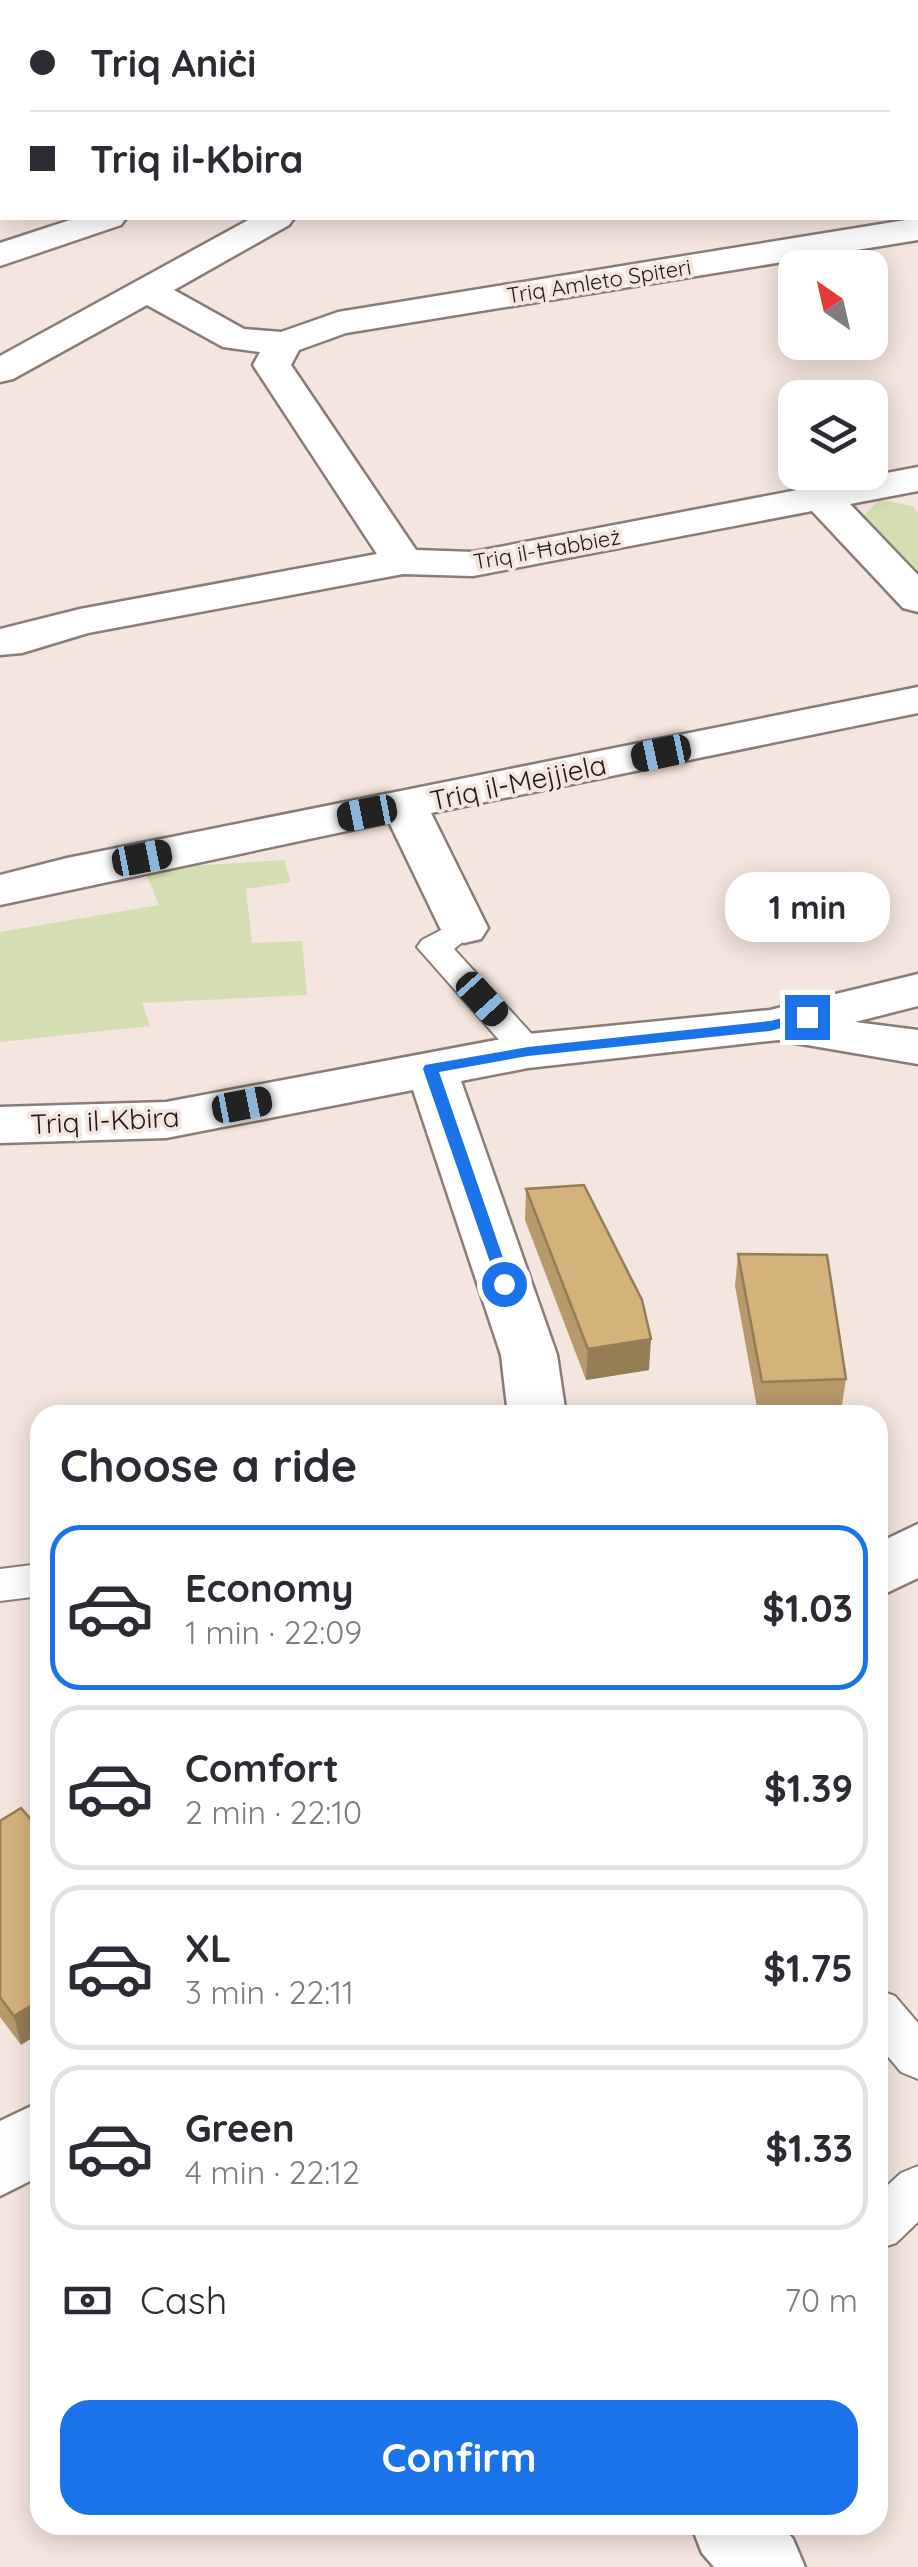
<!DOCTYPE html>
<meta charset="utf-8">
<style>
:root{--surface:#fff;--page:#f2f2f3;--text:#2b2b33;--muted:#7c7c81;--line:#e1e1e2;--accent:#1a73e8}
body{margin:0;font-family:Quicksand,sans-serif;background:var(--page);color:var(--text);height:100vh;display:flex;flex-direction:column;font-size:38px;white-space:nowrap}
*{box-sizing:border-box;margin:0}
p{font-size:32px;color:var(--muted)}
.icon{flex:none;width:55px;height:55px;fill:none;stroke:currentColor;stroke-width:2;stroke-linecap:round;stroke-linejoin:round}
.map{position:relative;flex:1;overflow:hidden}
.side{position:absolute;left:30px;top:1405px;width:858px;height:1130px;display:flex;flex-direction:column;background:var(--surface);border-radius:30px;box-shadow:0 5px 25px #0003}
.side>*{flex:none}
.banner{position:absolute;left:0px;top:0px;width:920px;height:220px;box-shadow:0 5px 25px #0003;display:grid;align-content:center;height:220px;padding:0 30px;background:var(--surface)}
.needle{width:65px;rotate:326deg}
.buttons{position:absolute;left:778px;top:250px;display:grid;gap:20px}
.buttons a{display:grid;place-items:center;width:110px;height:110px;border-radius:20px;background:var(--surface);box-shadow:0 5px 25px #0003;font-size:50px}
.end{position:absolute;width:45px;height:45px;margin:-22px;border:12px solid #1a73e8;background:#fff;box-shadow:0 0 0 5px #fff}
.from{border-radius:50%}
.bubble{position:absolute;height:70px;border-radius:30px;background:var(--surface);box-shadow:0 5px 25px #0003;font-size:32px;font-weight:700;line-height:70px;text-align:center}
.car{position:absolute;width:30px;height:60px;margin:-30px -15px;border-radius:12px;box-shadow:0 0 8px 2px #0007;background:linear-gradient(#222 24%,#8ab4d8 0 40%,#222 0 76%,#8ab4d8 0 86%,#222 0)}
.banner b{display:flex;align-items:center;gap:35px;height:95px;font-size:38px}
.banner b+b{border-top:2px solid var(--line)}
.banner i{width:25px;height:25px;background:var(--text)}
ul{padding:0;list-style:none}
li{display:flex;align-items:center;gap:30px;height:165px;margin:0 20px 15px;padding:0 10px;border:5px solid var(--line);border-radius:30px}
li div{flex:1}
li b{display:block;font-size:38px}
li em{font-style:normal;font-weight:700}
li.current{border-color:var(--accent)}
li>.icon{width:90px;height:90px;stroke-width:1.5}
h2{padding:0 30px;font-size:45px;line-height:120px}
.pay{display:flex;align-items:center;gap:25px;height:110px;padding:0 30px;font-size:38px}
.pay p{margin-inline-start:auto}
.action{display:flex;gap:20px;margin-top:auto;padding:20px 30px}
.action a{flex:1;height:115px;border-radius:30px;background:var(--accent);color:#fff;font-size:40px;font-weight:700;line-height:115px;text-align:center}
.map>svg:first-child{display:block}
</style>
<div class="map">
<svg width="918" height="2567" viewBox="0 0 918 2567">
<rect width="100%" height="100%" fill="#f4e5de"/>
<path fill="#d4deb0" d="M880,500L912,506L918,513V577L861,518Z
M284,860L291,882L246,889L252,943L302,941L307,995L142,1003L150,1026L0,1042V932L159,905L144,869Z"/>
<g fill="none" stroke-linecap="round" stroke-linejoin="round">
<defs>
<path id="lane" d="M464,918L476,921L480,928L454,949L540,1043L545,1051L540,1059L528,1062L516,1059L417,947L422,940Z
M40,1564V1596L0,1601V1569Z
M878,1990L895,1996L918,2023V2079L901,2072L878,2045Z
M918,2166V2222L896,2243L878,2249V2194L901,2173Z"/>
<path id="street" d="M2,92V112L0,113V93Z
M76,218H126L121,225L0,266V243Z
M252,218H294L289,225L174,290L244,329L281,332L338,312L918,218V240L346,333L299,350L291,365L416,550L473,552L918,467V491L850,504L918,575V612L903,608L812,511L473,576L403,574L88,633L22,653L0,655V629L80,609L377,554L253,365L260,352L223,347L147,305L13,379L0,382V356Z
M918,687V713L431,813L488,928L481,939L464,943L447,939L440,928L389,822L0,905V875L67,858Z
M918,974V1006L855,1022L918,1030V1064L778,1040L528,1068L461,1081L557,1355L566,1415H508L501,1355L413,1090L166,1138L0,1143V1107L166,1102L528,1034L770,1010Z
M918,1524V1578L878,1597V1543Z
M40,2102V2176L0,2196V2121Z
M691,2525H781L793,2539L805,2567H714L702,2553Z"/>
</defs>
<use href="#lane" stroke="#897b75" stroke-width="4"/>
<use href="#street" stroke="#897b75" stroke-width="5"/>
<use href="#lane" fill="#fff" fill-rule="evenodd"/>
<use href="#street" fill="#fff" fill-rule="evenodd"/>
</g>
<path fill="#b7996b" d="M526,1189L649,1370L586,1380L525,1220Z
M738,1254L846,1379L841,1411L758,1413L735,1286Z
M0,1821L21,2045L0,2017Z"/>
<path fill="#957d57" d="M651,1339L649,1370L586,1380L588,1349Z
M40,2000V2033L21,2045L14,2016Z"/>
<path fill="#d5b27c" stroke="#957d57" stroke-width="2.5" d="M698,0H918V11V2H698Z
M584,1185L642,1300L651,1339L588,1349L526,1189Z
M738,1254L827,1255L846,1379L762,1382Z
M21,1808L40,1830V2000L14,2016L0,1997V1821Z"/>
<path fill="#1a73e8" d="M807,1012L812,1013V1020L770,1031L528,1056L439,1072L512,1284L504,1290L499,1288L423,1069L425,1065L528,1047L770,1021Z"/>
<g text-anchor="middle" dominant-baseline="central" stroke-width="8" stroke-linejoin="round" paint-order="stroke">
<g font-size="22" fill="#1e1917" stroke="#f4e5de">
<text transform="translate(599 281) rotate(-9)">Triq Amleto Spiteri</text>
<text transform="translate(547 549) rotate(-10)">Triq il-Ħabbież</text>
</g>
<g font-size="28" fill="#1e1917" stroke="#f4e5de">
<text transform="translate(518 782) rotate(-12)">Triq il-Mejjiela</text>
<text transform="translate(105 1120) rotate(-3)">Triq il-Kbira</text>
</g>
</g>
</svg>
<div class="buttons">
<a><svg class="needle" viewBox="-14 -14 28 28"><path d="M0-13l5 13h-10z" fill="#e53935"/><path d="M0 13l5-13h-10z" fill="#7c7c81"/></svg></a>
<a><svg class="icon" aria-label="layers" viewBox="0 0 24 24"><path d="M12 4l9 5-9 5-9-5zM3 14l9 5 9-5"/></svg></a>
</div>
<i class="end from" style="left:504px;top:1284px"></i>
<i class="end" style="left:807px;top:1017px"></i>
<div class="bubble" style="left:725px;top:872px;width:165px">1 min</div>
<i class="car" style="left:661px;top:753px;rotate:258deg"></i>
<i class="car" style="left:367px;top:813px;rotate:259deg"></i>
<i class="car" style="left:142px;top:858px;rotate:79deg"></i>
<i class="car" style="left:482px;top:999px;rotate:138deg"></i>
<i class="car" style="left:242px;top:1105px;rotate:79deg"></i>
<div class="banner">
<b><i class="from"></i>Triq Aniċi</b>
<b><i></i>Triq il-Kbira</b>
</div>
<section class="side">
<h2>Choose a ride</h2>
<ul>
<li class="current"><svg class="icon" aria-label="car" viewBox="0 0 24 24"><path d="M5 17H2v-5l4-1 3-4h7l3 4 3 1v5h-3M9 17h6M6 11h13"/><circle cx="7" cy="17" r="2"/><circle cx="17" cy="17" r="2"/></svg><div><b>Economy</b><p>1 min · 22:09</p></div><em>$1.03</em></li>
<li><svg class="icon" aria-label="car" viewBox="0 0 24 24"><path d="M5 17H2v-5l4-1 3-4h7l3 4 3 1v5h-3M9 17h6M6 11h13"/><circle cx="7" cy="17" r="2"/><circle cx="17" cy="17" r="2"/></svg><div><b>Comfort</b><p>2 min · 22:10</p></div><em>$1.39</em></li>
<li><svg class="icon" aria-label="car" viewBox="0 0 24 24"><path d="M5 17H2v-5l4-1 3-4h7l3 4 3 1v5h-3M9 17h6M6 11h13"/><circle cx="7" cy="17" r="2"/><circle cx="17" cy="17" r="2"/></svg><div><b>XL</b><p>3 min · 22:11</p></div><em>$1.75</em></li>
<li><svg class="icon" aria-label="car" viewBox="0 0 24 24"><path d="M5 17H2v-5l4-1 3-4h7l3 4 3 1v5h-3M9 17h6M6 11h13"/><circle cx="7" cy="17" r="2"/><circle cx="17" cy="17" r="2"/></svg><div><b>Green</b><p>4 min · 22:12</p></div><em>$1.33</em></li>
</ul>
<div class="pay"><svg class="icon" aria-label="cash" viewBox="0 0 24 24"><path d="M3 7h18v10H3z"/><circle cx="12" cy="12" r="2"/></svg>Cash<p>70 m</p></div>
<div class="action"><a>Confirm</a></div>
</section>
</div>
